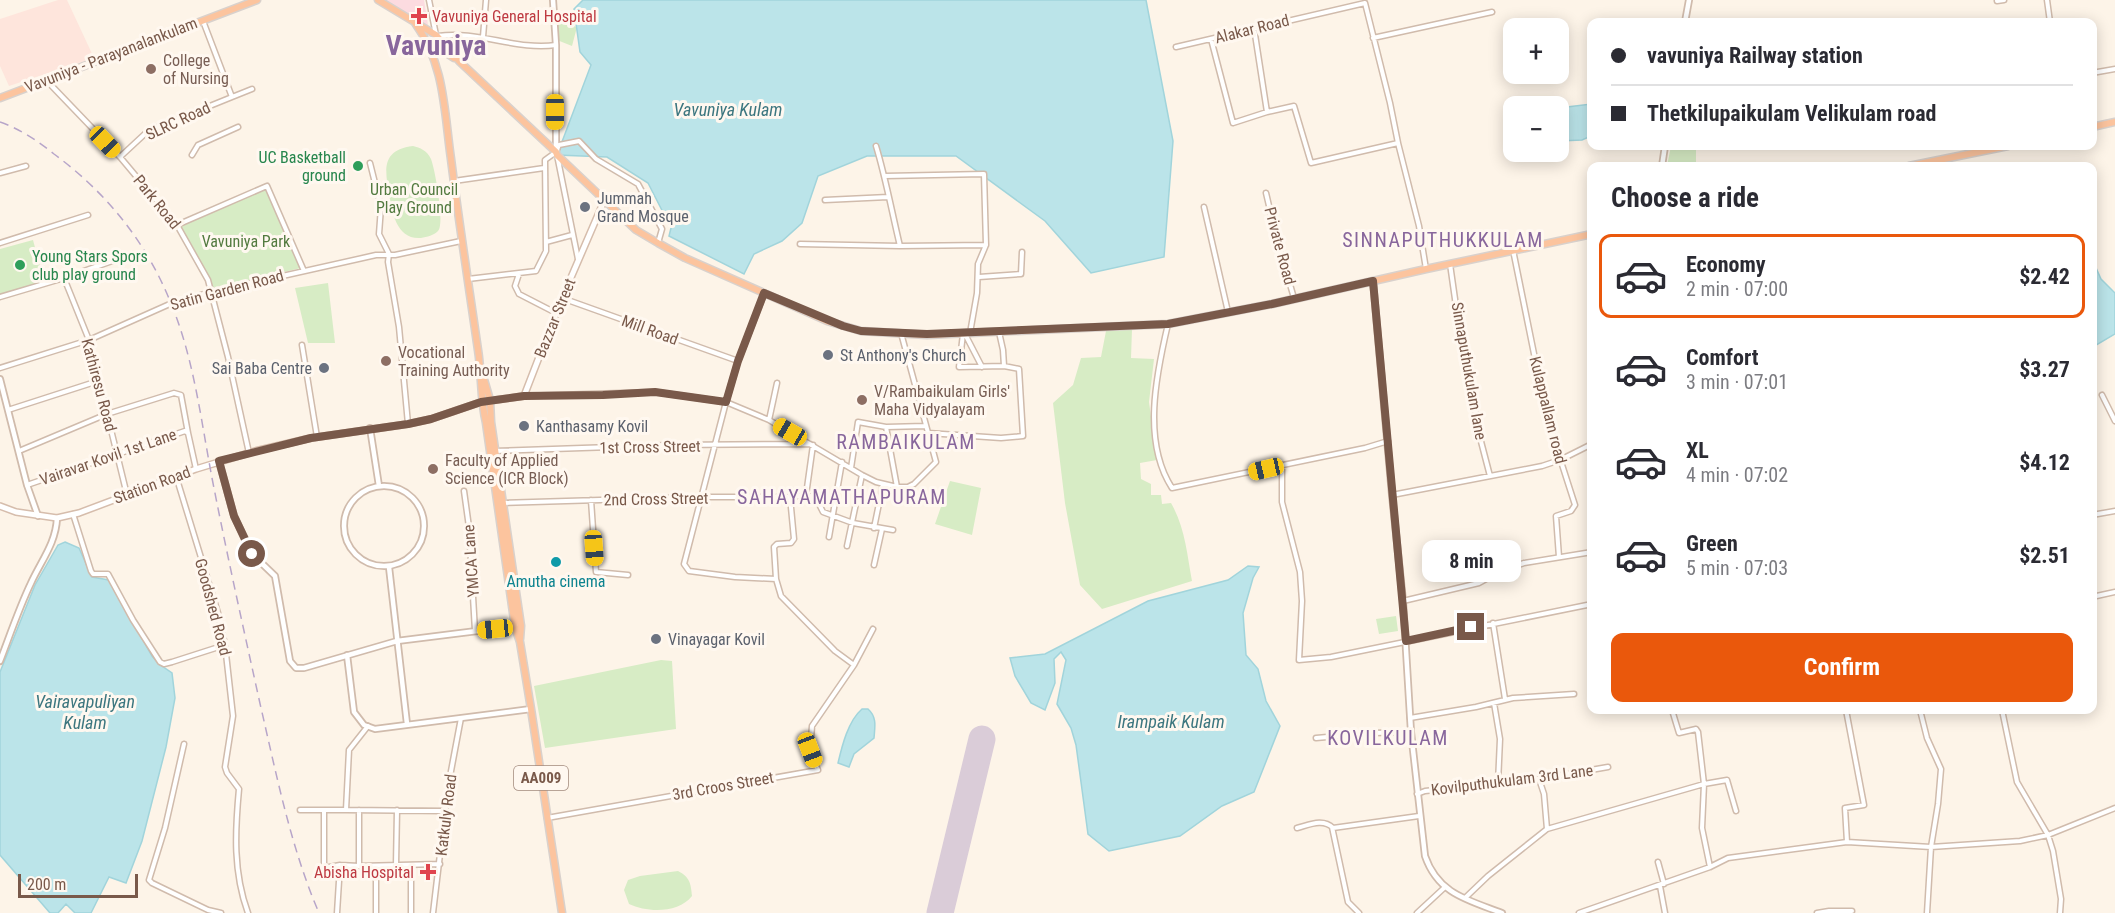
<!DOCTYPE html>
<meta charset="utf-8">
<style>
:root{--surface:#fff;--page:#f2f2f3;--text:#2b2b33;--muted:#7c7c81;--line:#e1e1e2;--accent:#ea580c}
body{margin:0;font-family:"Roboto Condensed",sans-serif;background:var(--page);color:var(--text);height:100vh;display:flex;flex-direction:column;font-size:22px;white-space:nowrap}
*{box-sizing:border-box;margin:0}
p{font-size:20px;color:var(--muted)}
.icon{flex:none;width:33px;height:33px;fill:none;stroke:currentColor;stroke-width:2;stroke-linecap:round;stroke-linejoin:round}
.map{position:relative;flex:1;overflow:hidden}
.sheet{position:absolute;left:1587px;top:162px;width:510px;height:552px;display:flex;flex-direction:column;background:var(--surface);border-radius:12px;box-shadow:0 3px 15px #0003}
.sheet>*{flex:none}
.hud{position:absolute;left:1587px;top:18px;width:510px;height:132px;border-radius:12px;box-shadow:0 3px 15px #0003;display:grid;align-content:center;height:132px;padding:0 24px;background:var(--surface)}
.buttons{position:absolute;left:1503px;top:18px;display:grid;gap:12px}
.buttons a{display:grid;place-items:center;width:66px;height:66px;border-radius:12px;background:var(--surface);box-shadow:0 3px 15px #0003;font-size:30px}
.scale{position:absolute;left:18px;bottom:15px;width:120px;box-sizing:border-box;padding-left:6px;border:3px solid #79594a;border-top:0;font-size:16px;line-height:21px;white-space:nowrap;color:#79594a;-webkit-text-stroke:4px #fff8f0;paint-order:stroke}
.end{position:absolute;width:27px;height:27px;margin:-14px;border:8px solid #79594a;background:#fff;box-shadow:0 0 0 3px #fff}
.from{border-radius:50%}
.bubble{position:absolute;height:42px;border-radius:12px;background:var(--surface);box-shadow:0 3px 15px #0003;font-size:20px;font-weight:700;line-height:42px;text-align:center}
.car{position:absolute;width:18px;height:36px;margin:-18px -9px;border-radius:8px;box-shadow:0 0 4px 2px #0007;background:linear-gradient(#f5c518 24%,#345 0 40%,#f5c518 0 76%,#345 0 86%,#f5c518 0)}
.hud b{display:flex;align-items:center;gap:21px;height:57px;font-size:22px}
.hud b+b{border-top:2px solid var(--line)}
.hud i{width:15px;height:15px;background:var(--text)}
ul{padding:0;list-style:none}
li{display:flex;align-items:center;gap:18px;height:84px;margin:0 12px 9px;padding:0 12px;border:3px solid transparent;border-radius:12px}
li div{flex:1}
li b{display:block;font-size:22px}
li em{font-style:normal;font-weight:700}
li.selected{border-color:var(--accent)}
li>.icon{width:54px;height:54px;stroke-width:1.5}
h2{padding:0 24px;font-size:27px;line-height:72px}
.action{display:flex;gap:12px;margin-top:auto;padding:12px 24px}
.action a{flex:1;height:69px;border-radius:12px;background:var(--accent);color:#fff;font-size:24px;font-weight:700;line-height:69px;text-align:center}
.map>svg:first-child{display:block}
</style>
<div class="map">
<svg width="2115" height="913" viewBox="0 0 2115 913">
<rect width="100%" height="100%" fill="#fdf4e8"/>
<path fill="#fee5dc" d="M58,0H67L94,58L9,86L0,66V19Z"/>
<path fill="#fcdbe0" d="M384,0H424L428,25L423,23Z"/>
<path fill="#d7ecc5" d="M556,21L577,27L572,46L557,40Z
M413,146C420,148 427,150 431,159C435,169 445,224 438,231C434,235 427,237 421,238C397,240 392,213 389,194C385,170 381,150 413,146Z
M1671,146H1696V166H1667Z
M266,189L301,268L211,289L180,227Z
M33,240L44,281L0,294V249Z
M328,283L335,343H308L295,288Z
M1132,329L1131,358L1154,359L1149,402L1157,460L1140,463L1141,479L1151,484V495H1161L1162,504L1171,503C1185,527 1187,554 1192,581L1102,609L1080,585L1065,503L1053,403L1073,385L1081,358L1101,357L1106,331Z
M950,481L981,488L972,535L935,524Z
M1396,616L1398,631L1379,634L1376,619Z
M661,660L672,661L676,729L545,748L534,686Z
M678,871C690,877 691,884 692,896C679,913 648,913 629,904L624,890L628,880L640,876Z"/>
<path fill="#bbe4e9" stroke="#a1d4db" stroke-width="1.5" d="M583,0H1146L1173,141L1164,257L1091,273L1045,221L956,156H867L818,176L802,223L782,241L754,254L744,274L669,236L671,228L648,183L607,157L557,155L591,65L580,52L574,9Z
M1591,104V136L1582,140L1559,141V108Z
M2093,261L2101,279L2115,293V334L2093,347Z
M65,542L79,548L92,577L109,580L152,656L159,664L172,673L175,698L166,747L142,841L126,883L109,877L91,913H75L66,904L58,913H50L0,855V672L35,585L58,545Z
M1248,566L1259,567L1253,578L1243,613L1246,655L1258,669L1266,701L1280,726L1254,792L1222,806L1180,836L1109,851L1088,834L1076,745L1071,728L1057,704L1066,660L1061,652L1054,659L1055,683L1045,710L1031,703L1015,676L1010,658L1045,654L1148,601L1228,580Z
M862,709H868C877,717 875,726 874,738L854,754L849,767L838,763C842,746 848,721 862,709Z"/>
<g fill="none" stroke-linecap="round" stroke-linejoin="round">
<path stroke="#daccd8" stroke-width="27" d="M940,913L982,739"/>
<defs>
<path id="minor" d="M429,0L436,35
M2047,0L2050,22
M1997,1L2004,0
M1254,28L1267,112L1294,106L1311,163L1398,143L1419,226L1426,269
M438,36C478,30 517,51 556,45
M483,37L486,0
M1373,38L1492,12
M1211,39L1233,123L1267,112
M1176,47L1365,3L1390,103L1398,143
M2092,73L2115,69
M47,81L120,157L177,225L208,280L228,357L249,453
M232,97L252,89
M876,146C886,179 892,213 900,246L986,245L978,264L977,293L970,333
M192,155L198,145L238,127
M557,155L578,259
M120,157L148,131L232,97L203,21
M370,163L381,207L379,234L389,254L388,262L399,327L408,424
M0,173L26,166
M885,176L984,174L986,245
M454,181L544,168
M1266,193L1278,244L1294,298
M825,200L888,197
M1204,207L1228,312
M177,225L267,186L304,271
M546,242L572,235
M0,243L88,215
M800,244L900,246
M1513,250L1547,418L1575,505L1571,511L1556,516L1559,557
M1450,264L1461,341L1473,392L1478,430L1490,476
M519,274L515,286L519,294L556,313
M979,277L1021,274L1022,252
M64,278L89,340L127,495
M468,279L536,271L546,251L545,160L556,152L559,145L579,141L596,159L638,184L662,229L658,243
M764,294L738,361L726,402L684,564L689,571L735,577L776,579L781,596L835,651L854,665
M0,297L64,278L132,254
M562,298L738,361
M1168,324C1156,375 1142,442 1172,488L1365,448L1388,441
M999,332L1003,350L1004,366
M965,334L982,367
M302,345L317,437
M0,368L89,340L172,303L211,292L376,255H395L461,241
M2102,395L2115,421
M524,396L655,392L726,402L769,420L862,475L876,482L897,487H908L914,484L936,462L901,333
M8,410L98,381
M769,420L777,383
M886,427L897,487
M928,433L1001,438L1023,436L1019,369L1004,366L959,367L963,334
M813,445L806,495L816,498L823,512L853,523L893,530
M19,451L107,414L174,393L181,395L188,433
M494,451L671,445L810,444
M1282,465V502L1300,572L1302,601L1299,660L1331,657L1592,604
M851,468L858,422L886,427L925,426
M176,476L218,613L225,645L233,716L225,767L227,773L239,789C235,832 233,872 248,913
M27,485L185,431L188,433L196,469
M464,491L469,527L475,631
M1392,495L1542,466L1560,460L1592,444
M790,497L806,495
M591,500L596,572L628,575
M503,503L700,497H790L794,539L791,543L777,544L774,547L776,579
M73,514L91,571L93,574H108L133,620L160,662L164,664L172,662L225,645
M2092,515L2115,511
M874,528L883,484
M829,537L842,462
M847,546L862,475
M874,565L882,529
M2092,597L2115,592
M1403,601L1479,583L1499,572L1524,563L1592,552
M1493,623L1505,699
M1494,703L1500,739L1498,783
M1672,710L1679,733L1696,729L1698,732L1704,784L1702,828L1710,867
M1920,710L1927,738L1941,769L1938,804L1931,847L2020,841L2048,835L2115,808
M2002,710L2017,782L2048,835L2053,851L2061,899L2060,913
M1410,718L1476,707L1513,698L1574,694
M368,726L349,750L346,810L446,811
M1316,738L1373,733L1411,732
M184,744L165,828L149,880L152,883L208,910L221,913
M1539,779L1544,794L1547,829
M1417,794L1425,791L1539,779L1608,767
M300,810H346
M324,810V868L340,865L359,866L440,864
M547,818L818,770L810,751L812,726L854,665L873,629
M1332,827L1348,902L1359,913
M1297,828C1309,825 1323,818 1333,828L1419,816
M1847,842L1931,847L1927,913
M1658,862L1664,884
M396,865L397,810
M411,865V913
M359,866V810
M1660,886L1665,913
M1465,898L1488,876L1547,829L1704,784L1727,780L1736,811
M337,913L340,865
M376,913V866
M433,913L448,787L461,718
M1417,913L1444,888
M1579,913L1710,867L1728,858L1847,842L1845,808L1864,805L1846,710
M1817,913L1829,911H1852"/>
<path id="tertiary" d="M553,0L556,45V152
M1685,22L1689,0
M1662,166L1665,146
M1373,281L1392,495L1403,601L1411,732L1425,856C1438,894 1468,900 1502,913
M0,379L27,485L38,516
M370,428L379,486
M219,461L234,516L252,554L275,576L290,661L296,668H304L397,641L517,626
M344 526a40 40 0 1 1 80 0a40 40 0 1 1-80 0Z
M389,567L407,724
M347,655L354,712L364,725L375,729L531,709
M0,661C10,635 19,608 31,583C41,561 56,543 57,518"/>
<path id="secondary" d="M0,506L16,512L57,518L79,513L196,469L255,451L311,438L408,424L431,419L481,402L524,396L560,303L604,201"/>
<path id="trunk" d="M378,0L436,35L460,62L556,152L557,155L636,230L658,243L685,258L764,293L827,321L861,331L927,335L1168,324L1272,304L1426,269L1592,234
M415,23C445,65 444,110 451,159C459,223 469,287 478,350C482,375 480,398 486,423L515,627L520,642L531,709L562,913
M428,41L454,58
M0,98L257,0
M2092,127L2115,122
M1909,166L2008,146
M483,376L490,400L491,422L521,626L520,639"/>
</defs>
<use href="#minor" stroke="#d0bbac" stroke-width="7"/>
<use href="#tertiary" stroke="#d0bbac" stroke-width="8"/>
<use href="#secondary" stroke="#d6bdac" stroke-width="8"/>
<use href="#trunk" stroke="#d9d1cc" stroke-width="9"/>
<use href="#minor" stroke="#fff" stroke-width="4"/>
<use href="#tertiary" stroke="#fff" stroke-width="4.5"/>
<use href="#secondary" stroke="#fff" stroke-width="5"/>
<use href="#trunk" stroke="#fcc49e" stroke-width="6"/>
<path stroke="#b7a5c9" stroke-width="1.5" stroke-dasharray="9 6" stroke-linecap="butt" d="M0,122C20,129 38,141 54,154C107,193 148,244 172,306C194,360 201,420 212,478C227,555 244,631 261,708C277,777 291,848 319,913"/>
</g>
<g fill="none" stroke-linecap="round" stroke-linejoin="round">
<path stroke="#79594a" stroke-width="8" d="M252,554L234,516L219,461L311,438L408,424L431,419L481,402L524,396L603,395L655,392L726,402L738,361L764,293L843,326L861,331L927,334L1168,324L1272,304L1373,281L1406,641L1471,627"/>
</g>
<g fill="#e0444e" stroke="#fff8f0" stroke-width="2">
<path d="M416 7h6v6h6v6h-6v6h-6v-6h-6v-6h6z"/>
<path d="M425 863h6v6h6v6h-6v6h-6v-6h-6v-6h6z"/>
</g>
<g fill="#8d6e63" stroke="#fff8f0" stroke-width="2">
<circle cx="151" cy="69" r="6"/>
<circle cx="386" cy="361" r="6"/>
<circle cx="862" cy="400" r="6"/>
<circle cx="433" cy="469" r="6"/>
</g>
<g fill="#2e9e5b" stroke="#fff8f0" stroke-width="2">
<circle cx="358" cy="166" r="6"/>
<circle cx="20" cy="265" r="6"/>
</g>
<g fill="#6b7280" stroke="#fff8f0" stroke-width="2">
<circle cx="585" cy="207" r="6"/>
<circle cx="828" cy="355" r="6"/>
<circle cx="324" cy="368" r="6"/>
<circle cx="524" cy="426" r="6"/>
<circle cx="656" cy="639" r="6"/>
</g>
<circle fill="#0f9aa8" stroke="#fff8f0" stroke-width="2" cx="556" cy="562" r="6"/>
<g text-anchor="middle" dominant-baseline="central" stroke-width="6" stroke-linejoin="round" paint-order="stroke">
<rect fill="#fff8f0" stroke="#a1897c" stroke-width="1.5" x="514" y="766" width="54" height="24" rx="4.5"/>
<g font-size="15" font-weight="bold" fill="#79594a">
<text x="541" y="778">AA009</text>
</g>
<g font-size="16" fill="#be3a42" stroke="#fff8f0" text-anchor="start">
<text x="432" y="16">Vavuniya General Hospital</text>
<text x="414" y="872" text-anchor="end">Abisha Hospital</text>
</g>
<g font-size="16" fill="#79594a" stroke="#fff8f0">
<text transform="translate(1252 29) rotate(-14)">Alakar Road</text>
<text transform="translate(111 55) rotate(-21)">Vavuniya - Parayanalankulam</text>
<text transform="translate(178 121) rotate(-25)">SLRC Road</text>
<text transform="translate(157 202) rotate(51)">Park Road</text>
<text transform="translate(1280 246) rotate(75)">Private Road</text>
<text transform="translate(227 290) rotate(-15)">Satin Garden Road</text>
<text transform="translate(555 318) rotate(-68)">Bazzar Street</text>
<text transform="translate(650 330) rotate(20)">Mill Road</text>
<text transform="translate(1469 371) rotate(80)">Sinnaputhukulam lane</text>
<text transform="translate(99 385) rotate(75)">Kathiresu Road</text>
<text transform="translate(1548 410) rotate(76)">Kulappallam road</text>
<text transform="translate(650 447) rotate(-1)">1st Cross Street</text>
<text transform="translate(108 457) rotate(-19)">Vairavar Kovil 1st Lane</text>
<text transform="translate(152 485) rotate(-20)">Station Road</text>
<text transform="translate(656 499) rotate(-1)">2nd Cross Street</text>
<text transform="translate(471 561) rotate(-94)">YMCA Lane</text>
<text transform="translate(213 607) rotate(75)">Goodshed Road</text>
<text transform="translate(1512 780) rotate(-7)">Kovilputhukulam 3rd Lane</text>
<text transform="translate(723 786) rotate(-10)">3rd Croos Street</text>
<text transform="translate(446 815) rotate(-83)">Katkuly Road</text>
</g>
<g font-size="16" fill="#785e54" stroke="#fff8f0" text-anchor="start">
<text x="163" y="60">College<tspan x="163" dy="18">of Nursing</tspan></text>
<text x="398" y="352">Vocational<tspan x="398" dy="18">Training Authority</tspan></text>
<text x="874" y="391">V/Rambaikulam Girls'<tspan x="874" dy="18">Maha Vidyalayam</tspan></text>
<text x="445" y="460">Faculty of Applied<tspan x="445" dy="18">Science (ICR Block)</tspan></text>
</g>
<g font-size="16" fill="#27864d" stroke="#fff8f0" text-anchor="end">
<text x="346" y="157">UC Basketball<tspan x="346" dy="18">ground</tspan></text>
<text x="32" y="256" text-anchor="start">Young Stars Spors<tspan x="32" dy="18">club play ground</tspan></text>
</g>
<g font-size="16" fill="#527a3f" stroke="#fff8f0">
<text x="414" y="189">Urban Council<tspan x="414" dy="18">Play Ground</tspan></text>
<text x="246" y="241">Vavuniya Park</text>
</g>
<g font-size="16" fill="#5b616d" stroke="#fff8f0" text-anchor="start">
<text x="597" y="198">Jummah<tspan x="597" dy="18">Grand Mosque</tspan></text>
<text x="840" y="355">St Anthony's Church</text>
<text x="312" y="368" text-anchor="end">Sai Baba Centre</text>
<text x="536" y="426">Kanthasamy Kovil</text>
<text x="668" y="639">Vinayagar Kovil</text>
</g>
<g font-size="16" fill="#0d838f" stroke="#fff8f0">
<text x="556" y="581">Amutha cinema</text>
</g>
<g font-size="18" font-style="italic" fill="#3c767f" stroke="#fff8f0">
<text x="728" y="109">Vavuniya Kulam</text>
<text x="85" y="701">Vairavapuliyan<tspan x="85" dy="21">Kulam</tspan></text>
<text x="1171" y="721">Irampaik Kulam</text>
</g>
<g font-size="20" letter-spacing="1.5" fill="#88669c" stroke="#fff8f0">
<text x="1443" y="240">SINNAPUTHUKKULAM</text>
<text x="906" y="442">RAMBAIKULAM</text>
<text x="842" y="497">SAHAYAMATHAPURAM</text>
<text x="1388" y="738">KOVILKULAM</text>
</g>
<g font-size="28" font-weight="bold" fill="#88669c" stroke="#fff8f0">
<text x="436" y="45">Vavuniya</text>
</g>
</g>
</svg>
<div class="buttons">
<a>+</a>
<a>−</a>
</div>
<div class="scale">200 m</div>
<i class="end from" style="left:252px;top:554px"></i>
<i class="end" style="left:1471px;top:627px"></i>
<div class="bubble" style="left:1422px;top:540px;width:99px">8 min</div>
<i class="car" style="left:555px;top:112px;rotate:180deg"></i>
<i class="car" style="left:105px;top:142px;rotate:136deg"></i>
<i class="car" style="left:790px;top:432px;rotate:300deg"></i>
<i class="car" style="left:1266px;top:469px;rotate:257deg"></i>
<i class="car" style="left:594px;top:548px;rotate:176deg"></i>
<i class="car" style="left:495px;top:629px;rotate:264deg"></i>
<i class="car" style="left:810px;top:750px;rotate:159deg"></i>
<div class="hud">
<b><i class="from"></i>vavuniya Railway station</b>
<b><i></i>Thetkilupaikulam Velikulam road</b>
</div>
<section class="sheet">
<h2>Choose a ride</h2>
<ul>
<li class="selected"><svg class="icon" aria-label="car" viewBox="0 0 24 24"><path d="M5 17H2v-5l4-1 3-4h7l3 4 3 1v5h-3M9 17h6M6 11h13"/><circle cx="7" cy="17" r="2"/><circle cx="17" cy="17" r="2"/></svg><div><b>Economy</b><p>2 min · 07:00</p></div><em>$2.42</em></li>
<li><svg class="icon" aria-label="car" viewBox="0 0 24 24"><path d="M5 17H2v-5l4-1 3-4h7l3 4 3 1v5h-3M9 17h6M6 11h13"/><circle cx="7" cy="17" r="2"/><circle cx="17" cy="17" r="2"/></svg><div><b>Comfort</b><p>3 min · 07:01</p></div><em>$3.27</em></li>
<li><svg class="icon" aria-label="car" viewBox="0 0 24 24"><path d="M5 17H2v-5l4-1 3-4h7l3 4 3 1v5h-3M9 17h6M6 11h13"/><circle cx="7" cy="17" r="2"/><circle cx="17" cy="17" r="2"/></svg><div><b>XL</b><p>4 min · 07:02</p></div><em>$4.12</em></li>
<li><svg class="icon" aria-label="car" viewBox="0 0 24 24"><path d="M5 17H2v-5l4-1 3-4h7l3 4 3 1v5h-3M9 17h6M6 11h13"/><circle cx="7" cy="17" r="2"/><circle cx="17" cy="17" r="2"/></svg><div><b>Green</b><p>5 min · 07:03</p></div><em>$2.51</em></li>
</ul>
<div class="action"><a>Confirm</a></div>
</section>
</div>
